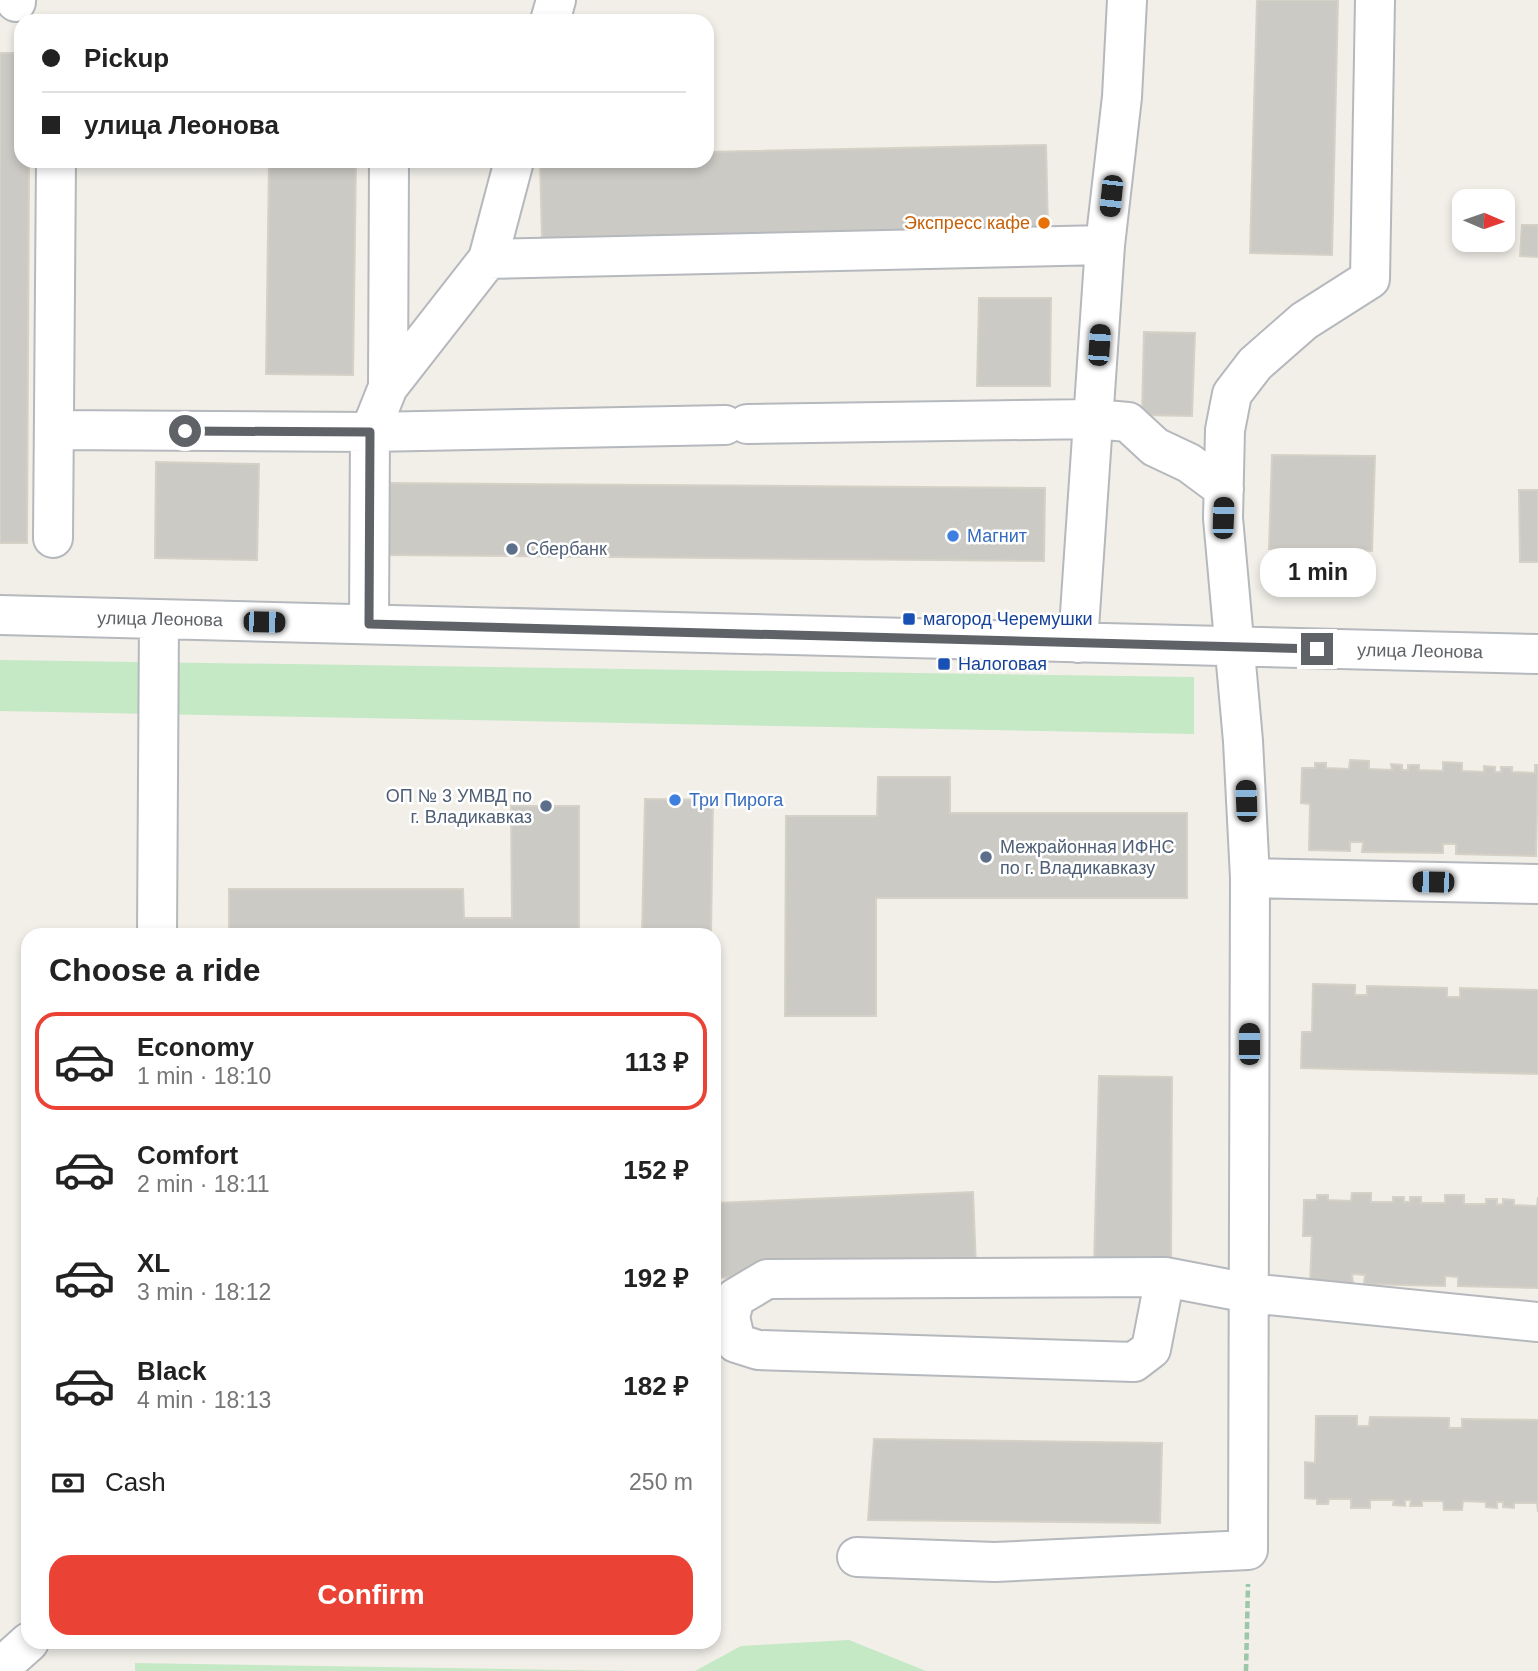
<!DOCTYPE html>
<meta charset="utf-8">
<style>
:root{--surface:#fff;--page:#f6f6f6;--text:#222;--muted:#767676;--line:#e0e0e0;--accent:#ea4335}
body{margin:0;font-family:Arial,sans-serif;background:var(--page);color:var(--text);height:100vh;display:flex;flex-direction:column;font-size:26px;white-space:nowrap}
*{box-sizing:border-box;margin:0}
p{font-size:23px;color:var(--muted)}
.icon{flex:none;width:38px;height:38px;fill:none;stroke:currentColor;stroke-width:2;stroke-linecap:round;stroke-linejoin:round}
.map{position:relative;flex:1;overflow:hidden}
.panel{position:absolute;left:21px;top:928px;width:700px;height:721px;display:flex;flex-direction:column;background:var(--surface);border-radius:21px;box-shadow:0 4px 10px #0003}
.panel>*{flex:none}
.hud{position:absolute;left:14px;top:14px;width:700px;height:154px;border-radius:21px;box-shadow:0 4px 10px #0003;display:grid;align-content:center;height:154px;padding:0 28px;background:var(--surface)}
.needle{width:46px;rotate:92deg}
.buttons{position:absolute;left:1452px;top:189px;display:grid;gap:14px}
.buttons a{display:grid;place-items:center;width:63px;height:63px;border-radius:14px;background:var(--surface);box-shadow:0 4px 10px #0003;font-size:35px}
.end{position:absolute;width:32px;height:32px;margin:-16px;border:9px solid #5f6368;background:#fff;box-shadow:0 0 0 4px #fff}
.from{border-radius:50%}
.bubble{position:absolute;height:49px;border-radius:21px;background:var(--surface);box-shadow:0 4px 10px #0003;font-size:23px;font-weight:600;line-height:49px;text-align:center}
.car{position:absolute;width:21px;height:42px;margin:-21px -10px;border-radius:9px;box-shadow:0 0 5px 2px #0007;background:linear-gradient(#222 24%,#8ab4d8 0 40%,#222 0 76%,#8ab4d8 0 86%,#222 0)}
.hud b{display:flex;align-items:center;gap:24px;height:66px;font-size:26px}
.hud b+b{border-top:2px solid var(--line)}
.hud i{width:18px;height:18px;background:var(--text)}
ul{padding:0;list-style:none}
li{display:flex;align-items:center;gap:21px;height:98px;margin:0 14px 10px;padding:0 14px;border:4px solid transparent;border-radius:21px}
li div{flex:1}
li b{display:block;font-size:26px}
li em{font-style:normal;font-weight:600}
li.active{border-color:var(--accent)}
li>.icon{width:63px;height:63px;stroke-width:1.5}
h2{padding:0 28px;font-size:32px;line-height:84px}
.pay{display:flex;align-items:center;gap:18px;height:77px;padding:0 28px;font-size:26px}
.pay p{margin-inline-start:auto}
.primary-button{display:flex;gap:14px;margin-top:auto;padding:14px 28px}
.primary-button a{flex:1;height:80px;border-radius:21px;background:var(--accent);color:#fff;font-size:28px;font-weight:600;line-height:80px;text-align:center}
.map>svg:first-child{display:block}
</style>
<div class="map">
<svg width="1538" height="1671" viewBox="0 0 1538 1671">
<rect width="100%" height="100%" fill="#f1efe8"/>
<path fill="#c5e8c5" d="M0,660L1194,677V734L0,711Z
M849,1640L926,1671H695L741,1646Z
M135,1663L632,1671H135Z"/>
<path fill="#cccac5" stroke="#d6d1c6" stroke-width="2" d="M1257,0H1338L1332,255L1250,253Z
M0,53H21V161H29L27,543H0Z
M1046,145L1048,229L542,239L540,161H707V152Z
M269,161H356L353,375L266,374Z
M1522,225H1538V257L1520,256Z
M979,298H1051L1050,386H977Z
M1144,332L1195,333L1192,416L1142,415Z
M1272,455L1375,456L1372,551L1269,549Z
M156,462L259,464L257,560L155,558Z
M388,483L1045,488L1044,561L388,555Z
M1519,490H1538V562H1520Z
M1350,760L1369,761V769L1392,770L1391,764L1402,765V770H1408V765H1419V770L1443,771V762L1462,763V771L1484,772V766L1495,767V772H1501V767H1512V772L1535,773V765H1538L1536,856L1456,854V844H1443V853L1362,852L1363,842H1350V851L1309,850L1310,804L1301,803L1302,768H1315V763H1326V768L1349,769Z
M878,777H950V813H1187V898H876V1016H785L786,816H877Z
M645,799L713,800L711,934H642Z
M511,806H579V934H229V889H463L464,918H512Z
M1313,984L1355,985V995H1367V986L1447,988V997H1460V988L1538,990V1074L1301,1068L1302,1032H1312Z
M1099,1076L1172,1077L1171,1265L1094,1266Z
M973,1192L976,1267L714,1278V1203Z
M1352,1193H1371V1202H1393V1197H1404V1202H1410V1197H1421V1203H1445V1195H1464V1204H1486V1199H1497V1205L1503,1204V1199L1514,1200V1205L1537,1206L1538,1197V1288L1458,1286V1277L1445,1276V1286L1364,1284L1365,1275L1352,1274L1353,1284L1310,1283L1312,1236H1303L1304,1200H1317V1195H1328V1200L1351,1201Z
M1316,1416H1357V1426H1369L1370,1417L1449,1418V1428H1462V1419L1538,1420V1512L1537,1503H1514V1508L1503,1507V1502H1497V1508L1486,1507V1502L1463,1501L1462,1510H1444L1443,1501H1422V1506H1410L1411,1500H1405V1506L1393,1505L1394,1500H1370V1508H1351V1499H1329L1328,1504H1317V1499L1305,1498V1462L1315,1463Z
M874,1439L1162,1443L1160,1523L868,1520Z"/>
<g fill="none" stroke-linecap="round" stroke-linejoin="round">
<defs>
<path id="minor" d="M16,2V0
M550,21L556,0
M488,259L1105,245
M388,387L389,161
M747,424L1094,419L1128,422L1155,447L1189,463L1224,489
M54,430L370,432L725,425
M53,538L56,161
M0,615L1538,654
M369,624L370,432L388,387L488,259L514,161
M1078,643L1105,245L1122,97L1127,0
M1250,878L1538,884
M157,934L159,619
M1165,1277L1151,1349L1134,1362L758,1350L736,1343L730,1317L735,1298L767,1279L1165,1277L1249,1293L1538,1322
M857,1557L995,1562L1248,1550L1250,878L1243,741L1223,518L1225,430L1232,394L1255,364L1304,321L1370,279L1375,0
M0,1668L29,1642"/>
</defs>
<use href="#minor" stroke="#b5b8bc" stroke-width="42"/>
<path stroke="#9cc7a9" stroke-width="4.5" stroke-dasharray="7 3.5" stroke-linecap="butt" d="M1246,1671L1248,1584"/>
<use href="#minor" stroke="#fff" stroke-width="38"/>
</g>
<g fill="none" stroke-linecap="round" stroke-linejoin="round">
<path stroke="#5f6368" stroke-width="9" d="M185,431L370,432L369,624L1317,649"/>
</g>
<circle fill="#e8710a" stroke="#fff" stroke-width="2.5" cx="1044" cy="223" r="7"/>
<g fill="#3f7fe0" stroke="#fff" stroke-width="2.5">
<circle cx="953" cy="536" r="7"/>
<circle cx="675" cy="800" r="7"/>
</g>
<g fill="#5c6f8a" stroke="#fff" stroke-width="2.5">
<circle cx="512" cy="549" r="7"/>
<circle cx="546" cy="806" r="7"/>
<circle cx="986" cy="857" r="7"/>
</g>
<g fill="#1a4fb4" stroke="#fff" stroke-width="2.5">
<rect x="902" y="612" width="14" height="14" rx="3.5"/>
<rect x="937" y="657" width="14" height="14" rx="3.5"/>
</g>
<g text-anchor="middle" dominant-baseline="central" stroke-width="5" stroke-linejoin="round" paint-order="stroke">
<g font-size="18" fill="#c56008" stroke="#fff" text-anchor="end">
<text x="1030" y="223">Экспресс кафе</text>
</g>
<g font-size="18" fill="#366cbe" stroke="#fff" text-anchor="start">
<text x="967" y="536">Магнит</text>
<text x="689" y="800">Три Пирога</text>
</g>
<g font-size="18" fill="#4e5e75" stroke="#fff" text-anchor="start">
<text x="526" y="549">Сбербанк</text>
<text x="532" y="796" text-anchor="end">ОП № 3 УМВД по<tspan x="532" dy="21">г. Владикавказ</tspan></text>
<text x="1000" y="847">Межрайонная ИФНС<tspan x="1000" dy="21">по г. Владикавказу</tspan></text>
</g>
<g font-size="18" fill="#5f6368" stroke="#fff">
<text transform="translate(160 619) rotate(1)">улица Леонова</text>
<text transform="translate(1420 651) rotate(1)">улица Леонова</text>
</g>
<g font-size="18" fill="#164399" stroke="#fff" text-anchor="start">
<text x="923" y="619">магород Черемушки</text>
<text x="958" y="664">Налоговая</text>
</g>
</g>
</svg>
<div class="buttons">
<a><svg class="needle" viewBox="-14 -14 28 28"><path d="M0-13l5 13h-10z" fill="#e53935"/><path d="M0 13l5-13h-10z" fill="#767676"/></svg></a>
</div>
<i class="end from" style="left:185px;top:431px"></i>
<i class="end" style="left:1317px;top:649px"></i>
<div class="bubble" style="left:1260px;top:548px;width:116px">1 min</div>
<i class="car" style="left:1111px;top:196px;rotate:186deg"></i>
<i class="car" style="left:1099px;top:345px;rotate:4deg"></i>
<i class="car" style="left:1223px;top:518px;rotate:2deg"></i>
<i class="car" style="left:264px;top:622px;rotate:91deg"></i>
<i class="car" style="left:1246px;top:801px;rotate:358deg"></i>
<i class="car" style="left:1433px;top:882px;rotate:271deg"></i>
<i class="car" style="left:1249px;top:1044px;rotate:0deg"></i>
<div class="hud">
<b><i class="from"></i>Pickup</b>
<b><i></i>улица Леонова</b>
</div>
<section class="panel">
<h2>Choose a ride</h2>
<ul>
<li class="active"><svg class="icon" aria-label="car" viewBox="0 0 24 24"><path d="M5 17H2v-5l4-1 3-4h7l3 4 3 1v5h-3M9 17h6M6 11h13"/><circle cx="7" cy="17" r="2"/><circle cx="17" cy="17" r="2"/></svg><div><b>Economy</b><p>1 min · 18:10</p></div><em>113 ₽</em></li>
<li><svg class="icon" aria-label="car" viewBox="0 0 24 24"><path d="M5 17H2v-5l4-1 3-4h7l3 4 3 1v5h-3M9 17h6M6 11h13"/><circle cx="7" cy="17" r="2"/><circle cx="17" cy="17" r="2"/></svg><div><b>Comfort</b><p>2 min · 18:11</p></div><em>152 ₽</em></li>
<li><svg class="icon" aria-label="car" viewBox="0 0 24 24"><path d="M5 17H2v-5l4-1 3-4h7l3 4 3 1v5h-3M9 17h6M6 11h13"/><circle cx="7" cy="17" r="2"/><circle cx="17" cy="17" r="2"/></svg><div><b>XL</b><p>3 min · 18:12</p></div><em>192 ₽</em></li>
<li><svg class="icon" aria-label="car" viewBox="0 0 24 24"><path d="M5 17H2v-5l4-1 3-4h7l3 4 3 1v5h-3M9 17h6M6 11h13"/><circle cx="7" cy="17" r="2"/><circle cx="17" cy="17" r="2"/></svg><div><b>Black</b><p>4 min · 18:13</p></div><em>182 ₽</em></li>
</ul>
<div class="pay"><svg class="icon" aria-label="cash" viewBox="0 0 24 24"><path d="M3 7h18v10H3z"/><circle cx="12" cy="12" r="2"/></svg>Cash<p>250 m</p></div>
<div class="primary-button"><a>Confirm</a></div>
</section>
</div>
